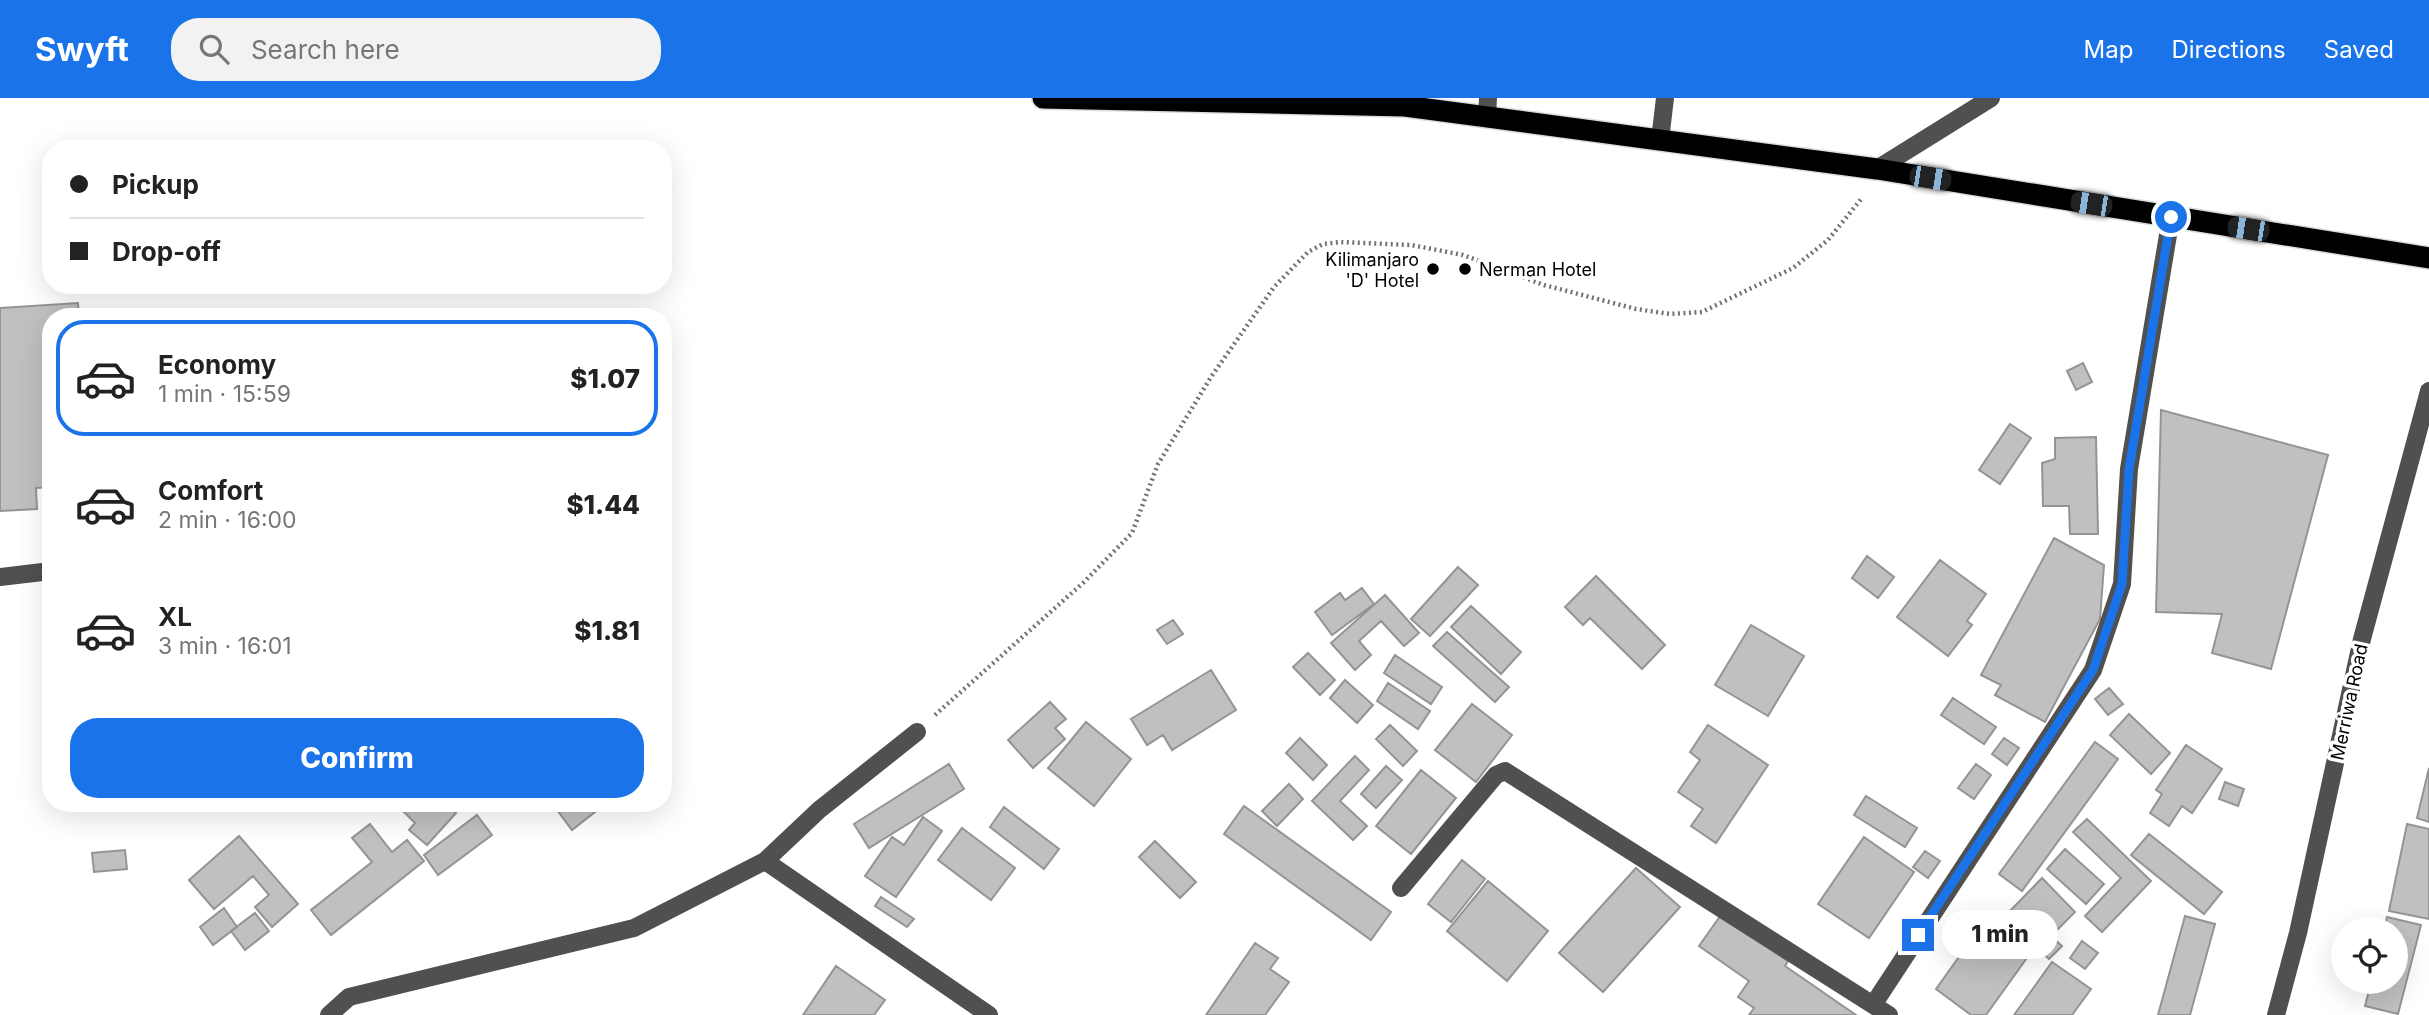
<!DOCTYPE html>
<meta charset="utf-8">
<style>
:root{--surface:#fff;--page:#f2f2f2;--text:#222;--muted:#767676;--line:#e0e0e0;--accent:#1a73e8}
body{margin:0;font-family:Inter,sans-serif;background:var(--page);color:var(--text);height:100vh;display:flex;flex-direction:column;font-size:26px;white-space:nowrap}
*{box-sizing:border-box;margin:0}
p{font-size:23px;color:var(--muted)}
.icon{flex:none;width:38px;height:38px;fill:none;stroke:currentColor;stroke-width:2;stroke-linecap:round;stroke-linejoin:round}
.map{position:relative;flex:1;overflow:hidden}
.panel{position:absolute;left:42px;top:210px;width:630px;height:504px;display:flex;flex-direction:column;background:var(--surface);border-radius:28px;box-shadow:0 7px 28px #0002}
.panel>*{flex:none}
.top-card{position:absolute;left:42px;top:42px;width:630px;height:154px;border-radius:28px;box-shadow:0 7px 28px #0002;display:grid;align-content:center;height:154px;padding:0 28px;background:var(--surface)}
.buttons{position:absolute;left:2331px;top:819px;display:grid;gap:14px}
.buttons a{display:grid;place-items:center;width:77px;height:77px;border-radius:50%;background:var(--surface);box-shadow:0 7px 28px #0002;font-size:35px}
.end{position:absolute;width:32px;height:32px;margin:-16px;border:9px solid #1a73e8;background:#fff;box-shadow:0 0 0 4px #fff}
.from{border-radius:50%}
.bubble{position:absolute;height:49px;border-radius:24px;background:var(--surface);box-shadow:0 7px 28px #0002;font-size:23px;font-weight:800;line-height:49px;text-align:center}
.car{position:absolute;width:21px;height:42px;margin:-21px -10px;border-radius:9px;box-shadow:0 0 5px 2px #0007;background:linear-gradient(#222 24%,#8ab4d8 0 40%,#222 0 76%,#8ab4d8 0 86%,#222 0)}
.top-card b{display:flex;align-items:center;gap:24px;height:66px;font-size:26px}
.top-card b+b{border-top:2px solid var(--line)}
.top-card i{width:18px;height:18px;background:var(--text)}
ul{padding:12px 0 0;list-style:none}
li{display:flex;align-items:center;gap:21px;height:116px;margin:0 14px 10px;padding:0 14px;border:4px solid transparent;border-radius:28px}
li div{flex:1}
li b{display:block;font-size:26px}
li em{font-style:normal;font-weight:800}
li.on{border-color:var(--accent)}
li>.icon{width:63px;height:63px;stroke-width:1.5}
.action{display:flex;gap:14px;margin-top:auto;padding:14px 28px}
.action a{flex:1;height:80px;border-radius:28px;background:var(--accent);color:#fff;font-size:28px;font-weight:800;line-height:80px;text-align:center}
header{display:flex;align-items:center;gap:42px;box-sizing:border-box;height:98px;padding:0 35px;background:var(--accent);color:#fff}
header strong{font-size:33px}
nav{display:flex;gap:38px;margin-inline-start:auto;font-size:24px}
.search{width:490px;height:63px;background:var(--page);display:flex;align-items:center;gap:18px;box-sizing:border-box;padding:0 24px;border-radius:28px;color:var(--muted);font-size:26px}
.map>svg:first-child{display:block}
</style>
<header>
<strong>Swyft</strong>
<div class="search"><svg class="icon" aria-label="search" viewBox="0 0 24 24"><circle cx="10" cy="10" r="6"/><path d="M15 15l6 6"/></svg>Search here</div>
<nav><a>Map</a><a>Directions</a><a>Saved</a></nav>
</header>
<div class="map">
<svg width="2429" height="917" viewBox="0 0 2429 917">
<rect width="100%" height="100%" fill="#fff"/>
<path fill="#c0c0c0" stroke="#949494" stroke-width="2" d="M78,205L79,219H51V389L36,390L37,411L0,413V210Z
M2083,265L2092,284L2076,292L2067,273Z
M2161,312L2328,357L2271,571L2212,555L2222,516L2156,514Z
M2010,326L2031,340L2000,386L1979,372Z
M2096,339L2098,436H2070L2069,408H2043L2042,365L2055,361V340Z
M2054,440L2104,467L2100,521L2045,624L1995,597L2001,587L1981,577Z
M1867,458L1894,479L1878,500L1852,480Z
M1940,462L1986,496L1967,523L1972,527L1948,558L1897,519Z
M1458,469L1478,487L1430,538L1411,521Z
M1596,478L1665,547L1642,571L1590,520L1583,527L1565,509Z
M1362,490L1374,506L1332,537L1315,514L1340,495L1345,502Z
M1385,497L1419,535L1404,548L1381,523L1359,543L1371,557L1355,572L1331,545Z
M1471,508L1521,554L1501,576L1451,529Z
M1173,522L1183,536L1167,546L1157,532Z
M1751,527L1804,558L1768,618L1715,587Z
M1447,534L1509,589L1495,604L1433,548Z
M1308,555L1335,582L1320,597L1293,569Z
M1395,557L1442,589L1431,606L1384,575Z
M1211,572L1236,612L1172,652L1163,637L1147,647L1131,621Z
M1345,582L1373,607L1357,625L1330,600Z
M1388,585L1430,613L1418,631L1377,603Z
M2109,590L2123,606L2108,617L2095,601Z
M1953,600L1996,629L1984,646L1941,617Z
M1050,604L1066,621L1055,630L1065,641L1033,670L1008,642Z
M1472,606L1512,637L1476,684L1435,652Z
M2129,616L2170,655L2151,676L2110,637Z
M1086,624L1131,661L1094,708L1048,670Z
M1390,627L1417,653L1403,668L1376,641Z
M1708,627L1768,667L1716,745L1691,728L1703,711L1678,694L1700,662L1690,654Z
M1300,640L1327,667L1313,682L1286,655Z
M2004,640L2019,650L2007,667L1992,656Z
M2095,644L2118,661L2022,793L1999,776Z
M2186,647L2222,671L2192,715L2182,708L2169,728L2150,715L2162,696L2156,692Z
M1355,658L1369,672L1340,703L1367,728L1353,742L1312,703Z
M949,666L964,691L869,750L854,726Z
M1976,666L1991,677L1974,701L1958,690Z
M1386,668L1402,682L1376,710L1361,696Z
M2429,670V724L2417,720Z
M1421,672L1456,700L1411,756L1376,728Z
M2225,684L2244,691L2238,708L2219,701Z
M1289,686L1303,701L1277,728L1262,713Z
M1866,698L1917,730L1905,749L1854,717Z
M395,705H445L456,715L427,747L409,732L415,725Z
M565,705H603L604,707L572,732L557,712Z
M1244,708L1391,814L1371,842L1224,736Z
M1004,709L1059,751L1044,771L990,729Z
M477,717L492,737L438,777L424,757Z
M923,719L942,733L896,799L865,778L892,739L904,747Z
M2087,721L2151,783L2102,834L2085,818L2121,780L2073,734Z
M370,726L392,754L407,742L424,763L331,837L311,812L372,764L352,740Z
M2407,726L2429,731V821L2389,813Z
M962,730L1015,770L991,802L938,762Z
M2149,736L2222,794L2204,816L2131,757Z
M239,738L298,806L272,829L255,809L269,797L253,778L214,811L189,782Z
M1864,739L1914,774L1869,840L1818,806Z
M1155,743L1196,784L1180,800L1139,759Z
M2065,751L2104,786L2086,806L2047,771Z
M125,752L127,771L94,774L92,755Z
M1925,753L1940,763L1928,780L1913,769Z
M1462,762L1485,781L1451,824L1428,806Z
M1636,770L1680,809L1603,894L1559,855Z
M2042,780L2075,814L2051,838L2062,848L2049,861L2005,818Z
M1488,783L1548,833L1507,883L1447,833Z
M881,799L914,821L907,829L875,808Z
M224,810L237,829L213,847L200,829Z
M255,815L269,833L245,852L231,833Z
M1721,817L1788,863L1785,868L1856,917H1749L1754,910L1738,899L1749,883L1699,848Z
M1989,817L2034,850L1986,917H1971L1936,891Z
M2185,818L2215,826L2190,917H2158Z
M2387,819L2421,827L2398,916L2365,908L2371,884H2396V831H2384Z
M2082,843L2098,855L2085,871L2070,860Z
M1255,845L1278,860L1270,871L1289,884L1265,917H1206Z
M2052,864L2091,891L2072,917H2014Z
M836,868L885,902L874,917H803Z"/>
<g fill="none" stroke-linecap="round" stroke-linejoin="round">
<defs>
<path id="highway" d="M1043,0L1405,8L1877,71L2429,160"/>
</defs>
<use href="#highway" stroke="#dbdbdb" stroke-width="24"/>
<path stroke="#727272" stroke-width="4.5" stroke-dasharray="2 3.5" stroke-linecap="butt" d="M935,617L1083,485L1132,435L1158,366L1211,279L1274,189L1308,154L1323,146L1340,144L1411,147L1463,157L1544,187L1636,211L1670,216L1702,214L1793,170L1828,142L1862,100"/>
<path stroke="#505050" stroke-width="18" d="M1487,19L1488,0
M1660,42L1665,0
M1877,71L1991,0
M0,479L51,473
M765,763L989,917
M1401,790L1496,677L1505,673L1889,917
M1873,907L2093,572L2122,486L2129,371L2171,119
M329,917L349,899L634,830L765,763L819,712L917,634
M2276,917L2298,835L2362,541L2429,293"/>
<use href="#highway" stroke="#000" stroke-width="21"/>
</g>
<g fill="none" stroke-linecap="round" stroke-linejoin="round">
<path stroke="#1a73e8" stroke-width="9" d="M1918,837L2093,572L2122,486L2129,371L2171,119"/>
</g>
<g fill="#000" stroke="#fff" stroke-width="2.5">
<circle cx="1433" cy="171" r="7"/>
<circle cx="1465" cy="171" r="7"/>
</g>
<g text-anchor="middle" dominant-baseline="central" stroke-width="7" stroke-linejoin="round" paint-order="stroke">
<g font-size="18" fill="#000" stroke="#fff" text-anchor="end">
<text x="1419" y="161">Kilimanjaro<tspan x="1419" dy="21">'D' Hotel</tspan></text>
<text x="1479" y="171" text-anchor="start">Nerman Hotel</text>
</g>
<g font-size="18" fill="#000" stroke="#fff">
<text transform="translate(2349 604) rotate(-78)">Merriwa Road</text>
</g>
</g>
</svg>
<div class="buttons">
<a><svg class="icon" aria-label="locate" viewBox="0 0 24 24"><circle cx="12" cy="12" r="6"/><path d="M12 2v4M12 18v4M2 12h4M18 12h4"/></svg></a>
</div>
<i class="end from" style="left:2171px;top:119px"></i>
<i class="end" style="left:1918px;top:837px"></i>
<div class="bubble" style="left:1942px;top:812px;width:116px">1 min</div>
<i class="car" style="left:1930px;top:80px;rotate:99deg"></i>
<i class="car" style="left:2091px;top:106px;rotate:279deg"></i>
<i class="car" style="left:2248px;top:131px;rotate:279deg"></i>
<div class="top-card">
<b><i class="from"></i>Pickup</b>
<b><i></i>Drop-off</b>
</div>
<section class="panel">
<ul>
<li class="on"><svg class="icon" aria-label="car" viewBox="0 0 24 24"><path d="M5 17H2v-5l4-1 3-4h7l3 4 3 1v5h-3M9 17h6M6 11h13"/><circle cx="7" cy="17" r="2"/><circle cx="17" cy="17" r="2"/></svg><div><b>Economy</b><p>1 min · 15:59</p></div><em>$1.07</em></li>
<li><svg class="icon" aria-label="car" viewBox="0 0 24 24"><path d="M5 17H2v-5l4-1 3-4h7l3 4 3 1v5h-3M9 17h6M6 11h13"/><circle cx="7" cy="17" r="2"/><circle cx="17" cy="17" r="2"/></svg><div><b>Comfort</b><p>2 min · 16:00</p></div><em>$1.44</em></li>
<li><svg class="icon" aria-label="car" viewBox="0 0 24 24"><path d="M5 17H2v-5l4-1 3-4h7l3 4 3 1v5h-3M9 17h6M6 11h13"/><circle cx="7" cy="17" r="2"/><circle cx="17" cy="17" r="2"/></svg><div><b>XL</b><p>3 min · 16:01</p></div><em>$1.81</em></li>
</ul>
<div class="action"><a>Confirm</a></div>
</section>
</div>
